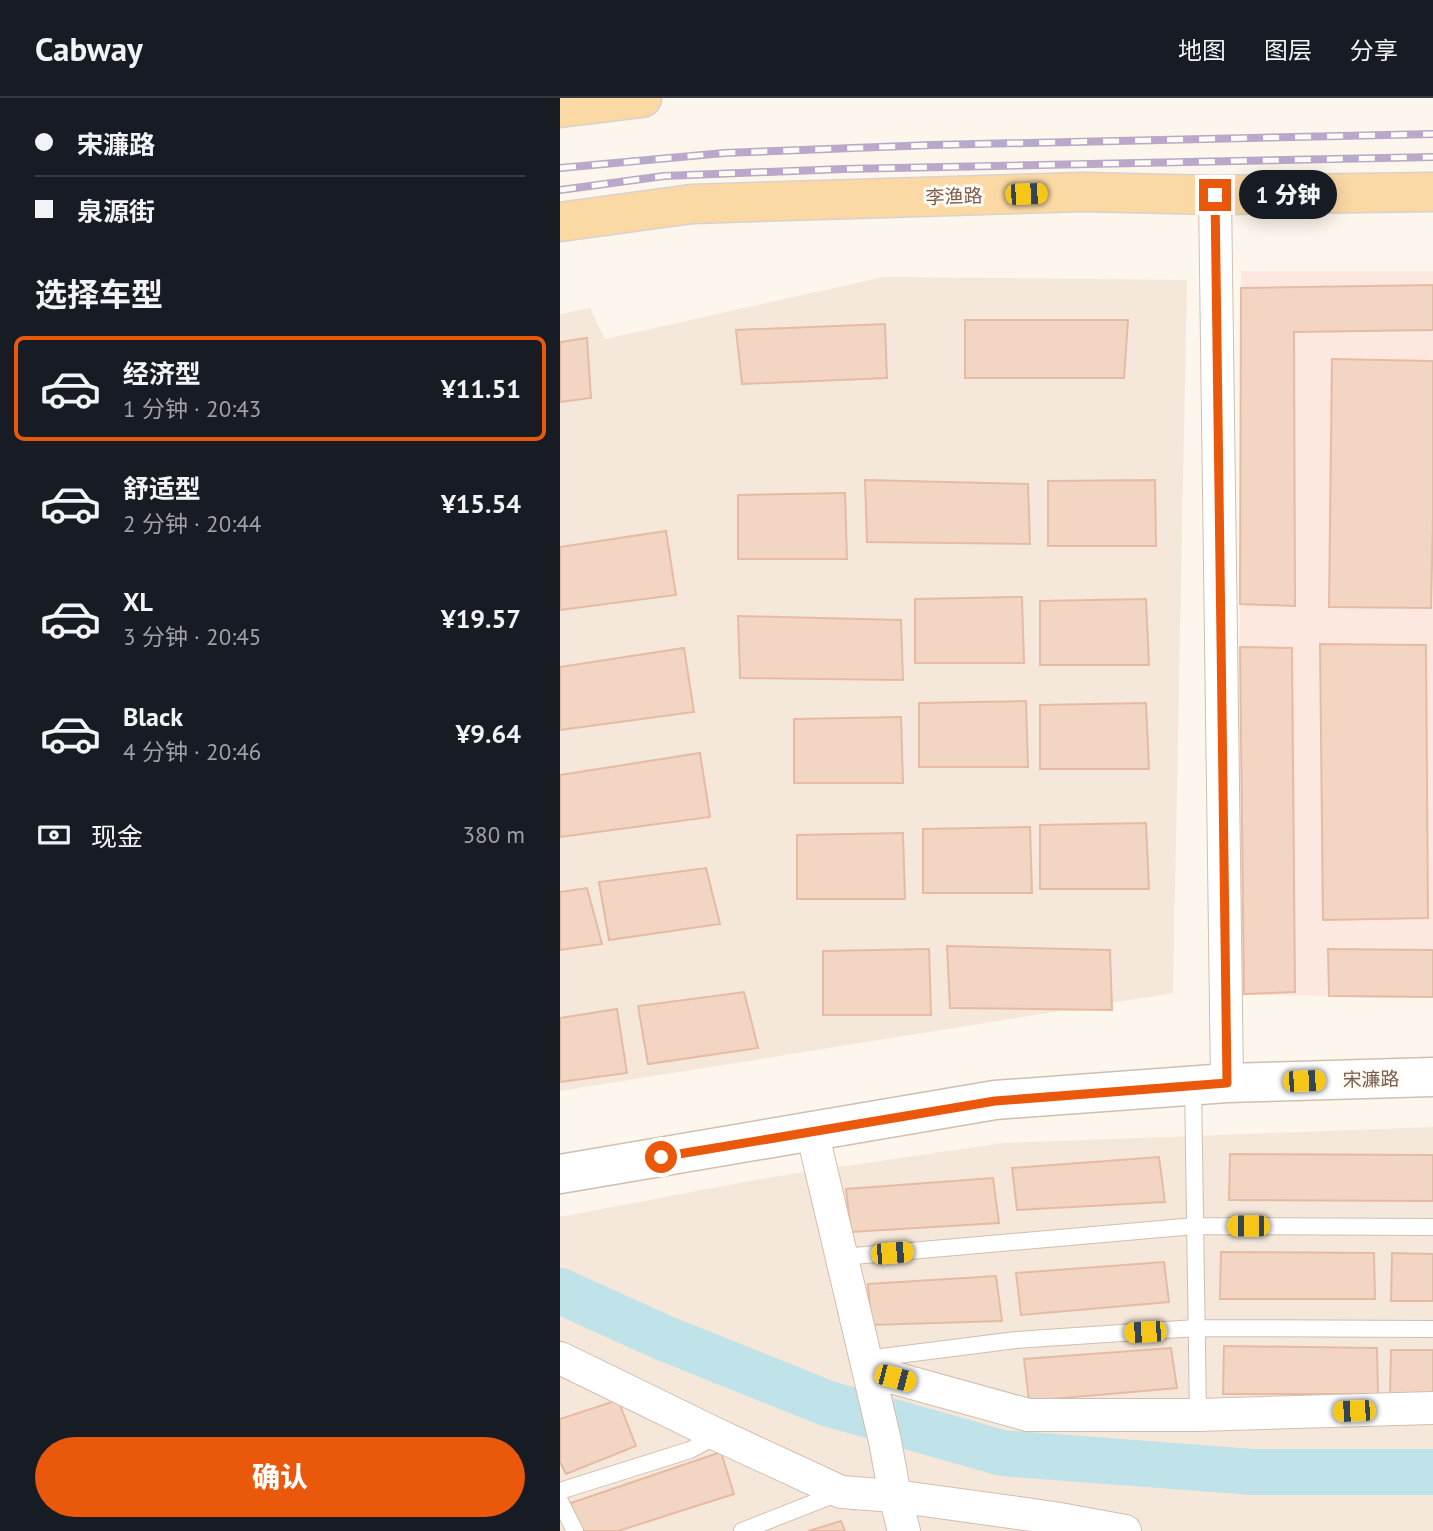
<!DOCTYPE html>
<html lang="zh">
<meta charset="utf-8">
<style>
:root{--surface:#171b24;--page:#20242c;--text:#f1f3f6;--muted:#9ea1a6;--line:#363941;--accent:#ea580c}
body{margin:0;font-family:"PT Sans","Noto Sans SC",sans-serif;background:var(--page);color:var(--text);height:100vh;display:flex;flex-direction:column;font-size:26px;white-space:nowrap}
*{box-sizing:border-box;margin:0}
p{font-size:23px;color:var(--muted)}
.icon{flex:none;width:38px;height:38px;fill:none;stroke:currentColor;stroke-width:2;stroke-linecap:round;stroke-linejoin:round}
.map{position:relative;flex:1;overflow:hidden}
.panel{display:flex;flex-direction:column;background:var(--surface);width:560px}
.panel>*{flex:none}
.guide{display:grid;align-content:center;height:154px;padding:0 35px;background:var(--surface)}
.end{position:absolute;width:32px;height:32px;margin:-16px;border:9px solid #ea580c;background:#fff;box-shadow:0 0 0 4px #fff}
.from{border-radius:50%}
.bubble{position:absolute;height:49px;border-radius:24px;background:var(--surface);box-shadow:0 4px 18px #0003;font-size:23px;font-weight:800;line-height:49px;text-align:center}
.car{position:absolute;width:21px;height:42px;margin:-21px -10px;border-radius:9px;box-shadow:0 0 5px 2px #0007;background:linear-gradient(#f5c518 24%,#345 0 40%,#f5c518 0 76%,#345 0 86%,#f5c518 0)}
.guide b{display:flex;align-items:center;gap:24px;height:66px;font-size:26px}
.guide b+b{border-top:2px solid var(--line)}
.guide i{width:18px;height:18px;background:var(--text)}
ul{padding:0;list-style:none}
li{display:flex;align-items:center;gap:21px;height:105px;margin:0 14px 10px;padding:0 21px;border:4px solid transparent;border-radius:10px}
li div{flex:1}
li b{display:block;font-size:26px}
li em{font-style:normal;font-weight:800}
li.current{border-color:var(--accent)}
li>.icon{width:63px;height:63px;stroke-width:1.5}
h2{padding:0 35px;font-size:32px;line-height:84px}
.pay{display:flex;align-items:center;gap:18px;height:77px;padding:0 35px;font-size:26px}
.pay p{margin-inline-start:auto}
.cta{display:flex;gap:14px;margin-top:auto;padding:14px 35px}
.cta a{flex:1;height:80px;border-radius:42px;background:var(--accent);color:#fff;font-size:28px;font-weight:800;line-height:80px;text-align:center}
header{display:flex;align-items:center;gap:42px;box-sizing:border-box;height:98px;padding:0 35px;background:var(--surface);border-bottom:2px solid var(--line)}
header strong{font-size:33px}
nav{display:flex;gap:38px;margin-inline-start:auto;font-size:24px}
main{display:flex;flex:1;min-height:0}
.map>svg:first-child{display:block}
</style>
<header>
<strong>Cabway</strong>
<nav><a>地图</a><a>图层</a><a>分享</a></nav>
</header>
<main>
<section class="panel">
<div class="guide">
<b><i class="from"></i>宋濂路</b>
<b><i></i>泉源街</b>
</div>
<h2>选择车型</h2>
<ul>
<li class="current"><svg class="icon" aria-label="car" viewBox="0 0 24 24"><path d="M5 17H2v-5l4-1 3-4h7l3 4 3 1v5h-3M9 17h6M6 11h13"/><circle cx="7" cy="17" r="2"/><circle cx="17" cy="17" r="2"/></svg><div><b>经济型</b><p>1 分钟 · 20:43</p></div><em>¥11.51</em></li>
<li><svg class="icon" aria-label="car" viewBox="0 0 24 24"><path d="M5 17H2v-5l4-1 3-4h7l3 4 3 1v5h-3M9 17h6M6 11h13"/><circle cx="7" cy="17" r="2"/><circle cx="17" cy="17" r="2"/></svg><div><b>舒适型</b><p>2 分钟 · 20:44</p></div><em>¥15.54</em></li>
<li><svg class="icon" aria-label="car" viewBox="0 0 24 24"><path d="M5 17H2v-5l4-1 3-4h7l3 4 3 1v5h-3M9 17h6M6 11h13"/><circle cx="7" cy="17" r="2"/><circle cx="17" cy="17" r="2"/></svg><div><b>XL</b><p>3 分钟 · 20:45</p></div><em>¥19.57</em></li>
<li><svg class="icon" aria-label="car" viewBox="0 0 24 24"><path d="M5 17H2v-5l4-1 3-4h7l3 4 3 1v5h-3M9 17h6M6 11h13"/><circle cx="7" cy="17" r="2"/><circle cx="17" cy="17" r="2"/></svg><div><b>Black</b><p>4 分钟 · 20:46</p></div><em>¥9.64</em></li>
</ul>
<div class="pay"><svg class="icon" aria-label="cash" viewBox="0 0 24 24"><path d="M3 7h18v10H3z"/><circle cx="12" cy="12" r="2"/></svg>现金<p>380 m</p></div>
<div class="cta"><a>确认</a></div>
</section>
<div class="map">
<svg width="873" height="1433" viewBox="0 0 873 1433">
<rect width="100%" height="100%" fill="#fdf6ec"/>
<path fill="#f5e8da" d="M323,179L627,182L613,895L0,993V216L30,210L45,241Z
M873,1029V1433H0V1119L211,1079L443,1045Z"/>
<path fill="#fde8e0" d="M681,173H873V899L678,897Z"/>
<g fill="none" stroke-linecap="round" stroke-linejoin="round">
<path stroke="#bfe3e8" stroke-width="46" d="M0,1193L104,1240L266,1305L442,1355L693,1374H873"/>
</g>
<path fill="#f3d5c3" stroke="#e6bba3" stroke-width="2" d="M873,187V232L734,234L735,508L680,506L681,190Z
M405,222H568L564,280H405Z
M325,226L327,280L182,286L176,232Z
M27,240L31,300L0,304V244Z
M772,261L873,263V421L871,510L769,509Z
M305,382L468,386L470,446L307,444Z
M595,382L596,448H488V383Z
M285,395L287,461H178V397Z
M106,433L116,497L0,512V449Z
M462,499L464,565H355V501Z
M586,501L589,567H480V503Z
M178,518L341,522L343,582L180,580Z
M760,546L866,547L868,820L763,822Z
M680,549L732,550L735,894L684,896Z
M124,550L134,614L0,632V569Z
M466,603L468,669H359V605Z
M586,605L589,671H480V607Z
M341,619L343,685H234V621Z
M140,655L150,719L0,739V677Z
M586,725L589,791H480V727Z
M470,729L472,795H363V731Z
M343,735L345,801H237V737Z
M146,770L160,826L49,842L39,784Z
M27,790L42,846L0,852V794Z
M387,848L550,852L552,912L390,910Z
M369,851L371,917H263V853Z
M768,851L873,852V899L769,898Z
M184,894L198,950L88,966L78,908Z
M57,911L67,975L0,984V920Z
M670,1056L873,1057V1103L669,1102Z
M599,1059L605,1104L457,1112L452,1070Z
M433,1080L439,1125L291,1134L286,1091Z
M661,1154L814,1155L815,1201H660Z
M832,1155L873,1156V1203H831Z
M604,1164L609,1204L461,1217L456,1175Z
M436,1178L442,1223L311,1227L308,1186Z
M664,1248L817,1250L818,1296H663Z
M611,1250L617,1290L469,1303L464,1261Z
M831,1252H873V1297H830Z
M58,1302L76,1348L6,1376L0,1364V1321Z
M161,1354L174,1396L58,1433H20L11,1405Z
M281,1423L285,1433H248Z"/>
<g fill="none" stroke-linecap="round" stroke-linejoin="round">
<defs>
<path id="service" d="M633,987L638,1317
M282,1159L635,1128L873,1129
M306,1261L456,1242L636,1230L873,1231
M0,1393L130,1352L158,1337
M0,1403L15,1433
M182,1433L281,1394"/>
<path id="minor" d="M655,97L667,985
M252,1033L325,1343L335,1398L344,1433
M0,1260L158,1337L281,1394L335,1398L494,1420L565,1433
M309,1273L468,1317H638L873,1310"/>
<path id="tertiary" d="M0,1076L435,1002L667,985L873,979"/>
<path id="primary" d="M0,10L82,0
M0,124L132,106L522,94L655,97L873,94"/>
</defs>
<use href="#service" stroke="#d1beb0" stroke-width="18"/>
<use href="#minor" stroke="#d1beb0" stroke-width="34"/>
<use href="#tertiary" stroke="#d1beb0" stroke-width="41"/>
<use href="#primary" stroke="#dad1cd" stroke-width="41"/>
<use href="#service" stroke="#fff" stroke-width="16"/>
<use href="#minor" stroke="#fff" stroke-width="32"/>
<use href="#tertiary" stroke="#fff" stroke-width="38"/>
<use href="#primary" stroke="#fbd9a5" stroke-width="38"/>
<defs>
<path id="rail" d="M0,70L164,55L372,47L873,36
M0,92L104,78L283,71L873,59"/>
</defs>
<use href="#rail" stroke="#b9a8c9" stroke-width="8"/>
<use href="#rail" stroke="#fffaf3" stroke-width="5" stroke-dasharray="16" stroke-linecap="butt"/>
</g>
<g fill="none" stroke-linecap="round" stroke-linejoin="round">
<path stroke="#ea580c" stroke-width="9" d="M101,1059L435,1003L667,985L655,97"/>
</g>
<g text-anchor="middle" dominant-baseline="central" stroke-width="6" stroke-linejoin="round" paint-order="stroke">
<g font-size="19" fill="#7a5c4d" stroke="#fffaf3">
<text transform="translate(394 98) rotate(-2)">李渔路</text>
<text transform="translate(811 981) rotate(-1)">宋濂路</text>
</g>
</g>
</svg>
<i class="end from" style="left:101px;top:1059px"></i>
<i class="end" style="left:655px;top:97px"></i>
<div class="bubble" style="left:679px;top:72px;width:98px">1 分钟</div>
<i class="car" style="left:466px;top:96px;rotate:88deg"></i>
<i class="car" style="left:744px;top:983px;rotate:88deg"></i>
<i class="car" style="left:688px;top:1128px;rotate:270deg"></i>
<i class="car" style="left:332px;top:1155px;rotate:85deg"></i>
<i class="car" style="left:585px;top:1234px;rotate:267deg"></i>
<i class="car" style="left:335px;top:1280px;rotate:105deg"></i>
<i class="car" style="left:794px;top:1313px;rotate:268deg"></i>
</div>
</main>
